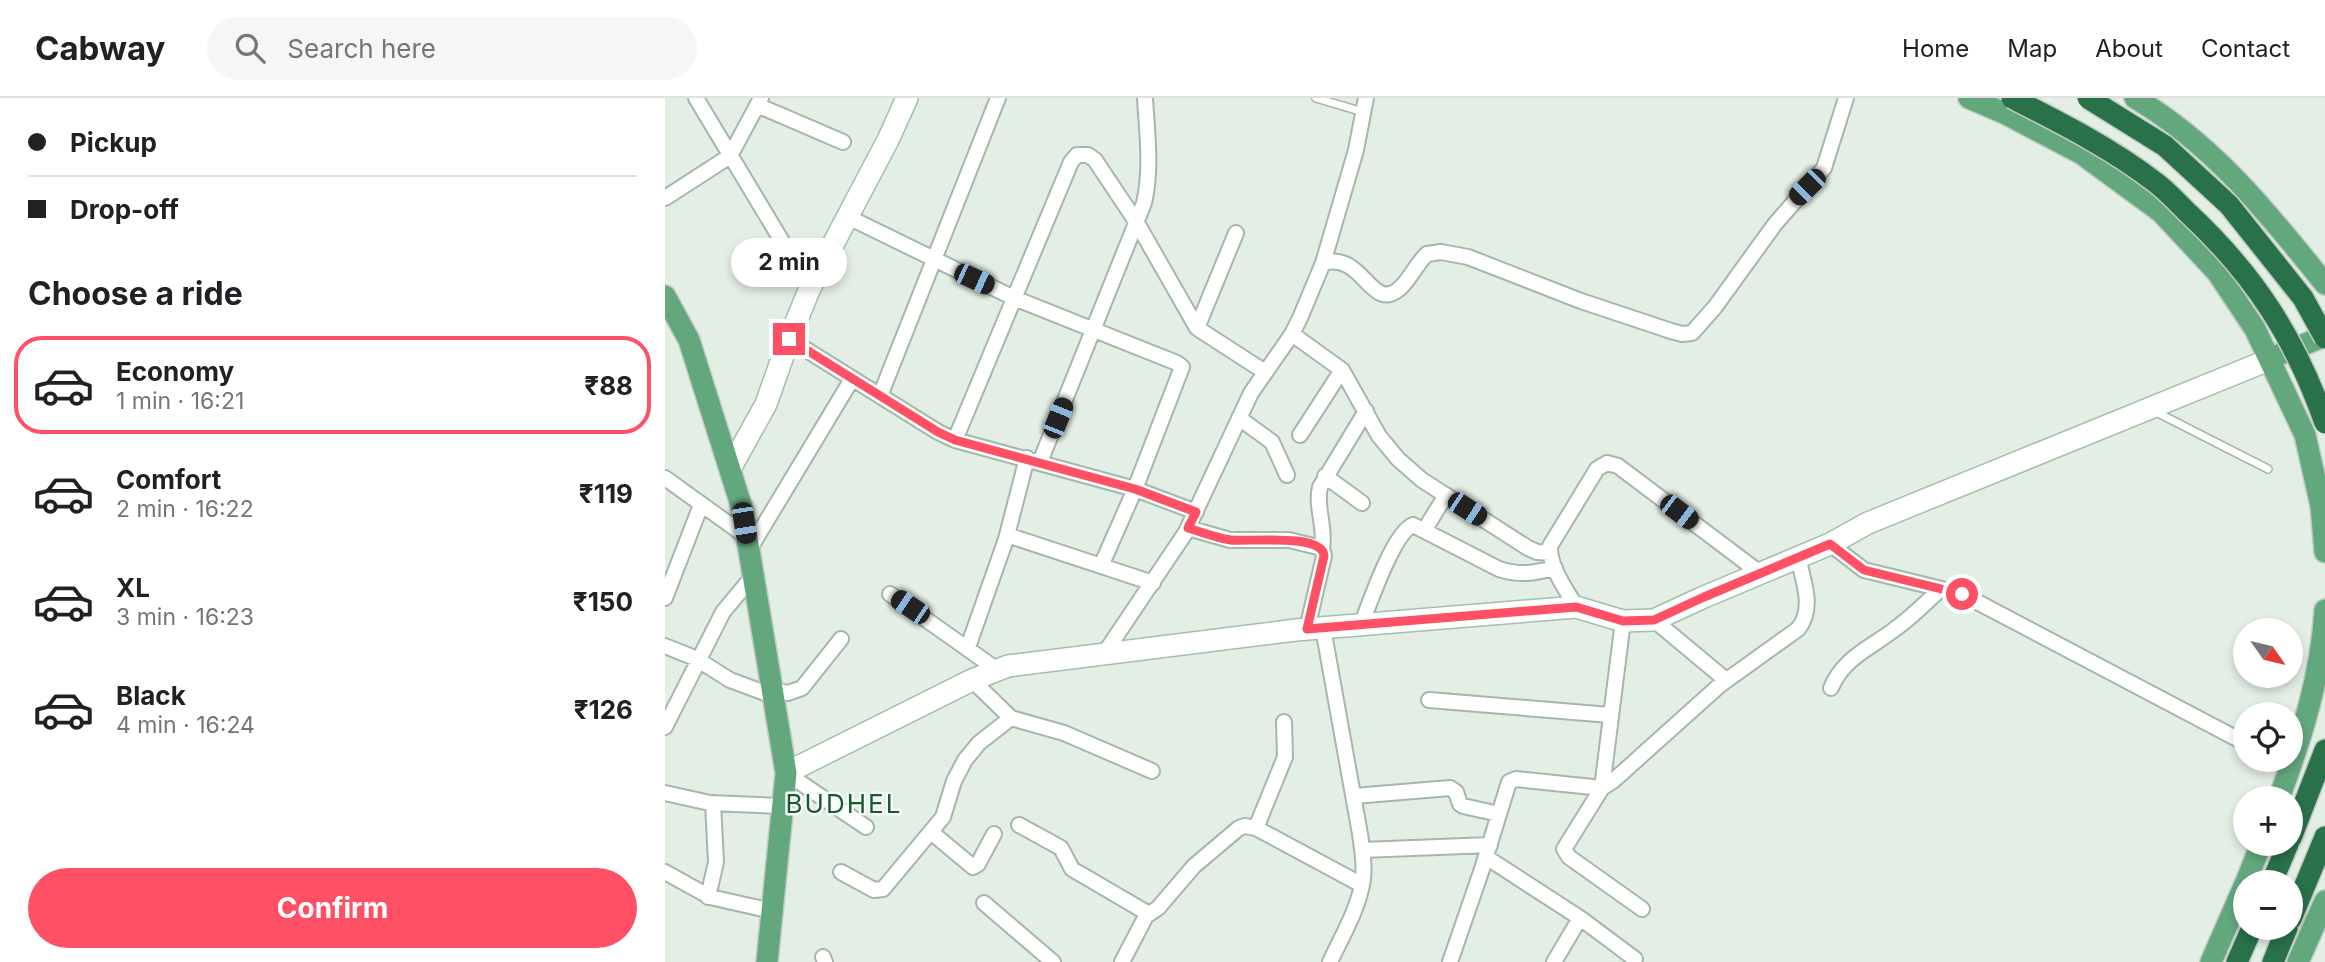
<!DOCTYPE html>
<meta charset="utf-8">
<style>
:root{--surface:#fff;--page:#f6f6f6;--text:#202124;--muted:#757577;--line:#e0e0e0;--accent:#ff5166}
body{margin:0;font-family:Inter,sans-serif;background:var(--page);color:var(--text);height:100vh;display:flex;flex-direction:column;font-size:26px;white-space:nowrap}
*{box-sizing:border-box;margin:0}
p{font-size:23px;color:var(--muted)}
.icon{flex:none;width:38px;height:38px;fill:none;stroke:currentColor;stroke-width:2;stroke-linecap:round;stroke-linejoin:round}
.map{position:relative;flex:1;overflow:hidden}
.drawer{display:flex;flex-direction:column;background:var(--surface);width:665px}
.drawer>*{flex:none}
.top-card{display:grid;align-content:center;height:154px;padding:0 28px;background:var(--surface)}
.needle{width:46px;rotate:124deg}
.buttons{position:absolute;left:1568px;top:520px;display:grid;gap:14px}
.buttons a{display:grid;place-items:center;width:70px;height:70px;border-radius:50%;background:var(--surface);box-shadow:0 4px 10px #0003;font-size:35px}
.end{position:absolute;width:32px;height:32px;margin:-16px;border:9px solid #ff5166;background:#fff;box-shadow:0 0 0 4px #fff}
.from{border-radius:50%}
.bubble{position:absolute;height:49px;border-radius:24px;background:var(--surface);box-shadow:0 4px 10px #0003;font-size:23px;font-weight:700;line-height:49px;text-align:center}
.car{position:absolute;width:21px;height:42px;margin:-21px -10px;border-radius:9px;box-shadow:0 0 5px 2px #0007;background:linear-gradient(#222 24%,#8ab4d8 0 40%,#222 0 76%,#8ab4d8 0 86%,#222 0)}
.top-card b{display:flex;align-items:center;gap:24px;height:66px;font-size:26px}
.top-card b+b{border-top:2px solid var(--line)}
.top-card i{width:18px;height:18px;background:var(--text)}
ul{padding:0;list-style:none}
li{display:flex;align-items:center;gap:21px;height:98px;margin:0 14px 10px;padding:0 14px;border:4px solid transparent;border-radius:28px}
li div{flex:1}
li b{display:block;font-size:26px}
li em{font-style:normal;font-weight:700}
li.active{border-color:var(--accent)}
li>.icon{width:63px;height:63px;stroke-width:1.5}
h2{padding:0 28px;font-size:32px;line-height:84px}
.cta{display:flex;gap:14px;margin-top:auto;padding:14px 28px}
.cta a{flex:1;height:80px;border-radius:42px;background:var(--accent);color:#fff;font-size:28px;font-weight:700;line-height:80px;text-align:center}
header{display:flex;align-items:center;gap:42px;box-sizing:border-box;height:98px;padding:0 35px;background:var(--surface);border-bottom:2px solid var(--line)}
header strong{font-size:33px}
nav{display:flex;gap:38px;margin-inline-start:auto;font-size:24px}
.search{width:490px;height:63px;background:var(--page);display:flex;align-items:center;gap:18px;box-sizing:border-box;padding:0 24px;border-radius:38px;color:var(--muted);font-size:26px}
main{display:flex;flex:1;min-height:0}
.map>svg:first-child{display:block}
</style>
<header>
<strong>Cabway</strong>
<div class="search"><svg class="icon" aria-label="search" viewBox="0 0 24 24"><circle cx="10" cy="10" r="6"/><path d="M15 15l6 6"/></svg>Search here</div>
<nav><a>Home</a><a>Map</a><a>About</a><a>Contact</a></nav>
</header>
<main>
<section class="drawer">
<div class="top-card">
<b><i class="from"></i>Pickup</b>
<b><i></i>Drop-off</b>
</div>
<h2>Choose a ride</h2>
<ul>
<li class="active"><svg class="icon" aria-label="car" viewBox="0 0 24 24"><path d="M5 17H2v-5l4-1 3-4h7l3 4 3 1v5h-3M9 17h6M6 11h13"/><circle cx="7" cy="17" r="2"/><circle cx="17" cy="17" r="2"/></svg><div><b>Economy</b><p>1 min · 16:21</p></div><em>₹88</em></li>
<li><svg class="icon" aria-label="car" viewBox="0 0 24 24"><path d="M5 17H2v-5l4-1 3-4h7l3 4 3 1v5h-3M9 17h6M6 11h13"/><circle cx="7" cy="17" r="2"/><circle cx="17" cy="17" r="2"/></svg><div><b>Comfort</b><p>2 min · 16:22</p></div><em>₹119</em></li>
<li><svg class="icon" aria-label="car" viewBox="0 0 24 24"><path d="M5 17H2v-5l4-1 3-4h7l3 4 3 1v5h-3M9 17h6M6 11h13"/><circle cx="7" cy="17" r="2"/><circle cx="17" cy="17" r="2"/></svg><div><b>XL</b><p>3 min · 16:23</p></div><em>₹150</em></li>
<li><svg class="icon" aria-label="car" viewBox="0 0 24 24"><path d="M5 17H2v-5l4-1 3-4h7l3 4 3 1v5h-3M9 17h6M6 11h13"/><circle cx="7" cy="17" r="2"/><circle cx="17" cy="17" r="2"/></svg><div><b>Black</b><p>4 min · 16:24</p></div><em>₹126</em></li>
</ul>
<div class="cta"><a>Confirm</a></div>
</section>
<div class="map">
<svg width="1660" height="864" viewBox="0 0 1660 864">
<rect width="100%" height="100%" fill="#e3eee5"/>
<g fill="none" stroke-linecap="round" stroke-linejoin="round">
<defs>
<path id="lane" d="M651,0L698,14
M1489,313L1603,371"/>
<path id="street" d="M31,0L145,190
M92,7L178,44
M0,100L65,58L96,0
M183,119L349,200L512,265L517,269L470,391L436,468
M658,165C698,153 706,215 734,191C745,182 751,166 762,156L776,154L803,159L916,203L1006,233L1017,236L1027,235L1050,209L1110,126L1159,70L1181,0
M532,230L571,135
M627,236L677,272L714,338L733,361L757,382L863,450L872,454L885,455
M124,241L273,334L290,342L470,391L531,414
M215,298L333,0
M574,320L607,344L622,377
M635,337L677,272
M290,342L406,64L412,57H423L430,62L472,125L532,230L600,274
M375,364L479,105C487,71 482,35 480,0
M660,378L697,405
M0,380L82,439
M523,430L565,442H624L657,450L659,458L642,531
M760,431L781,397
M342,437L488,485
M1165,446L1199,472L1297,496L1580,645
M657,450C661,429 650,409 655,389L701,313
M84,452L187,281
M225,496L331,571
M0,500L36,407
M911,509C901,491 884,469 885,448L932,371L942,365L953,368L1095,475
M989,522L1061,582
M958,523L937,690L899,751L904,759L977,811
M696,527C705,505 728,435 748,427L834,471C855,478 869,475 890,470
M658,530L695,736C697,751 700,766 698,781C694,810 677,838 665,864
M0,548L30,560L65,582L108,598
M303,549L341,441L362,360
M439,556L521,434L586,295L627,236L635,220L658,165L691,52L701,0
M307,582L346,620L399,635L487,673
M1166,590C1178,560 1207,549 1230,531C1247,519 1261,504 1276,491
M107,592L123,595L137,590L176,541
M764,602L945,617
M0,629L58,514L88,478
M121,675L201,729
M0,695L45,705L118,708
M689,698L785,690L791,694L795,706L798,708L834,716
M354,727L396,750L407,771L484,816
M591,730L620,659L619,624
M266,734L308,769L313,766L329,736
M697,752L825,747
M821,759L915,820L970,861
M0,774L45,799L107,813
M176,774L209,792L218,791L278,719L289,683L300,662L314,645L346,620
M43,799L51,764L48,705
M319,805L388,864
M158,859L160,864
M457,864L481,818L493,810L529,768L574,730L580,728L591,730L697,787
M785,864L817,771L844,684L851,681L937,690L948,683L1055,587L1133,531C1150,510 1138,483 1133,459
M889,864L915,820"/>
<path id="secondary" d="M65,371L101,306L124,241L145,190L223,42L242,0
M121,675L307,582L343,568L631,532L911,509L958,523L989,522L1039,499L1165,446L1203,425L1606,261"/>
<path id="primary" d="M1304,0L1339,15L1417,56L1496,114L1552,174L1590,231L1640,337L1656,408L1660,454
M1470,0C1548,46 1604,116 1660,186
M0,198L24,242L77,410L121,675L102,864
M1611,258L1660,238
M1614,700C1637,639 1656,577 1660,512
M1581,784L1596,746
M1546,864L1580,786
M1633,864L1660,803"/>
<path id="highway" d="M1626,740L1660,652
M1607,784L1623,746
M1626,821L1660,739
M1572,864L1587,830
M1608,864L1622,830"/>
</defs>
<use href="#lane" stroke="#a5b7aa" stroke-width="10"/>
<use href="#street" stroke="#a5b7aa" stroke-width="18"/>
<use href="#secondary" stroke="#a3beab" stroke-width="24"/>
<use href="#primary" stroke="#c1cac4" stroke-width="24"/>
<use href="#highway" stroke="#c1cac4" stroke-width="24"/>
<use href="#lane" stroke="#fff" stroke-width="7"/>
<use href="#street" stroke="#fff" stroke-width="14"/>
<use href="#secondary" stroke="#fff" stroke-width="21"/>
<use href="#primary" stroke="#63a87d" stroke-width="21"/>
<use href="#highway" stroke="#297148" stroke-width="21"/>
<defs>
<path id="highway-bridge" d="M1347,0C1396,25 1446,50 1490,84C1501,92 1511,103 1521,113C1588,175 1630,239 1660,325
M1423,0L1500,48L1564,107L1638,200L1660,240"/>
</defs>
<use href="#highway-bridge" stroke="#c1cac4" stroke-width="24" stroke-linecap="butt"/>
<use href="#highway-bridge" stroke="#297148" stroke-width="21"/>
</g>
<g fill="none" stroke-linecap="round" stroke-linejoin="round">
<path stroke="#ff5166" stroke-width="9" d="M124,241L273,334L290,342L470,391L531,414L523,430C537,434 551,440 566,442C584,444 658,435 659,458L642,531L911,509L958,523L989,522L1039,499L1165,446L1199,472L1297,496"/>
</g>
<g text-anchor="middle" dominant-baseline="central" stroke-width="5" stroke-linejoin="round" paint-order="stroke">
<g font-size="26" letter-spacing="2" fill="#1a5732" stroke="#f4faf5">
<text x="179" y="705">BUDHEL</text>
</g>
</g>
</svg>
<div class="buttons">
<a><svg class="needle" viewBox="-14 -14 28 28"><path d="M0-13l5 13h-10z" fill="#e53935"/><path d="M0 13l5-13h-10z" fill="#757577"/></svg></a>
<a><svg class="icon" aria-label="locate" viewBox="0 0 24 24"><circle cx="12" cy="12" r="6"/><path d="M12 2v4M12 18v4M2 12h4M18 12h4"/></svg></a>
<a>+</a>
<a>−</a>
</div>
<i class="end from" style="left:1297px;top:496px"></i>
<i class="end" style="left:124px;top:241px"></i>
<div class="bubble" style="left:66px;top:140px;width:116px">2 min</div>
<i class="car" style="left:1142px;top:89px;rotate:225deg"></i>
<i class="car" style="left:309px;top:181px;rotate:115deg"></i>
<i class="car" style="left:393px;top:320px;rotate:22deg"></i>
<i class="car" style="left:802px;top:411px;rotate:123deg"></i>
<i class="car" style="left:1014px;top:414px;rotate:127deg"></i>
<i class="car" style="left:79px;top:425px;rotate:171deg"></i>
<i class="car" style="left:245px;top:509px;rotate:304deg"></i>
</div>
</main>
